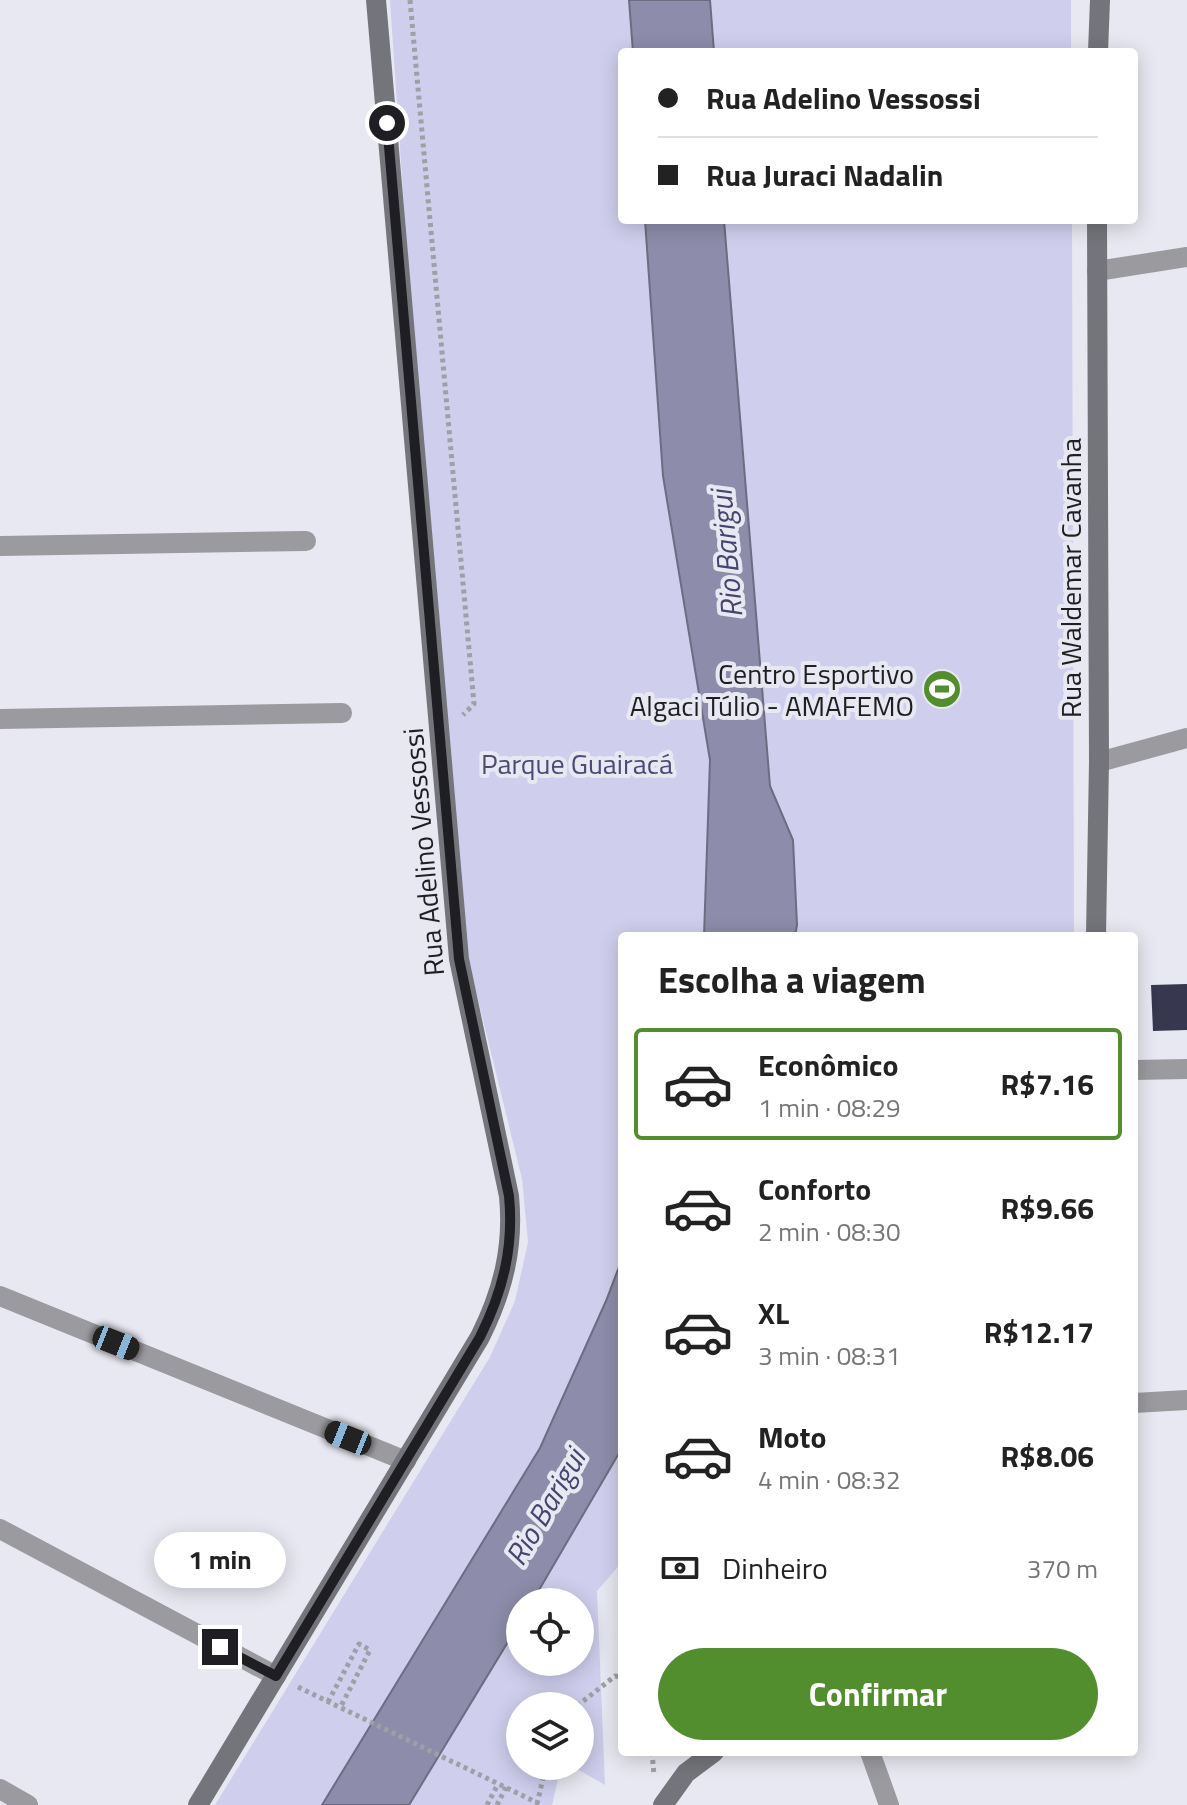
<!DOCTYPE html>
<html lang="pt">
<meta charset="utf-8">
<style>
:root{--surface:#fff;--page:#f2f2f2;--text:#222;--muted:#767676;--line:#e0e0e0;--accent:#528e2d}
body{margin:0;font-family:"Titillium Web",sans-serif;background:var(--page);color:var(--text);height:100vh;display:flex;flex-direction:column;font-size:30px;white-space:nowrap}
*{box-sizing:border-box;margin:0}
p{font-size:26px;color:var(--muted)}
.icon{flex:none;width:44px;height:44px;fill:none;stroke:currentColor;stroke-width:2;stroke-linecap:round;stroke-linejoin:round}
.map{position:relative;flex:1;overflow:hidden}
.panel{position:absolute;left:618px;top:932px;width:520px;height:824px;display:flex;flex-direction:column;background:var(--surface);border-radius:8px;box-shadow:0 4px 20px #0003}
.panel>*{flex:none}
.banner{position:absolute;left:618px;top:48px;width:520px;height:176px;border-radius:8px;box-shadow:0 4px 20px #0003;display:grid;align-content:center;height:176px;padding:0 40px;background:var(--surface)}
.fabs{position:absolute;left:506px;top:1588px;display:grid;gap:16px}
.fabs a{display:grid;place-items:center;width:88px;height:88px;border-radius:50%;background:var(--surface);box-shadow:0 4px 20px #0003;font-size:40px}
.end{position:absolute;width:36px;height:36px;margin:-18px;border:10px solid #1f1f23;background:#fff;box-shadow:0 0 0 4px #fff}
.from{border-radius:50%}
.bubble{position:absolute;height:56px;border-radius:28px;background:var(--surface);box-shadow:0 4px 20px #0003;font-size:26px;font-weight:700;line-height:56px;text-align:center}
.car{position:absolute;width:24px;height:48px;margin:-24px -12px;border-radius:10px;box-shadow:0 0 6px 2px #0007;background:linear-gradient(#222 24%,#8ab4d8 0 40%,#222 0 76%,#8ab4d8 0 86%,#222 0)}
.banner b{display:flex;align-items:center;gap:28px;height:76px;font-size:30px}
.banner b+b{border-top:2px solid var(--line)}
.banner i{width:20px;height:20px;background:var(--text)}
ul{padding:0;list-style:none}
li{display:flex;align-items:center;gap:24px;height:112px;margin:0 16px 12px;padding:0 24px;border:4px solid transparent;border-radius:8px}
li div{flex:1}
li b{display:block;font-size:30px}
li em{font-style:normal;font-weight:700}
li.current{border-color:var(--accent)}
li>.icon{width:72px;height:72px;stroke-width:1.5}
h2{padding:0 40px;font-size:36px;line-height:96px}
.pay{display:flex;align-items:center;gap:20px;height:88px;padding:0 40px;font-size:30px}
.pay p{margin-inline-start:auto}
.button{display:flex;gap:16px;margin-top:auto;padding:16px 40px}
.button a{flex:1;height:92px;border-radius:48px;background:var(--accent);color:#fff;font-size:32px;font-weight:700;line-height:92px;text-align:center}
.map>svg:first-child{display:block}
</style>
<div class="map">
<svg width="1187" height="1805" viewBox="0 0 1187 1805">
<rect width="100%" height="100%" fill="#e8e8f2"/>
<path fill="#cfceed" d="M390,0H629L633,52H622V220H645L663,476L710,760L704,936H622V1259L606,1301L540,1448L322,1805H215L490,1357L515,1301L528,1242L522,1179L468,959L440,739Z
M710,0H1071V52H714Z
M724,220H1072L1074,936H795L797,924L793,840L770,786Z
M622,1448V1562L597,1591L605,1785L572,1766H580V1706H520V1766H561L552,1805H409L520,1622V1662H580V1602H532Z"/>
<path fill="#8d8dab" stroke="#6c6c82" stroke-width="2" d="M629,0H710L714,52H633Z
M645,220H724L770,786L793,840L797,925L795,936H704L710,760L663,476Z
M622,1259V1448L532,1602H520V1622L409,1805H322L540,1448L606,1301Z"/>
<path fill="#383750" d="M1187,984V1030L1153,1031L1151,985Z"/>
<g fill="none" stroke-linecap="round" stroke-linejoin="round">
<path stroke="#9f9fa7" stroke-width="5" stroke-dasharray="4 4" stroke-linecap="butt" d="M410,0L474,704L463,715
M298,1687L542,1805
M328,1702L359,1644L370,1650L340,1708
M577,1706L615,1676L622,1677
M652,1752L654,1775
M537,1804L546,1766
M487,1805L498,1784
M497,1805L506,1787"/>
<path stroke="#9a9a9f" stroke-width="20" d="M1097,271L1187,257
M0,546L306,541
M0,719L342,713
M1099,762L1187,738
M1134,1070L1187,1069
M0,1296L406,1461
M1134,1403L1187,1400
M0,1529L276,1676
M870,1752L889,1805
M0,1789L28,1805"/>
<path stroke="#74747b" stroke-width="20" d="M1098,52L1100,0
M1096,936L1099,762L1097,220
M198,1805L480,1337C503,1291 514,1247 509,1196L459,959L376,0
M663,1805L686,1773L714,1752"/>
</g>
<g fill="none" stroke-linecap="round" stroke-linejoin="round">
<path stroke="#1f1f23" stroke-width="10" d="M220,1647L276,1676L480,1337C503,1291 514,1247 509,1196L459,959L387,123"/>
</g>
<defs>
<symbol id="stadium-disc" viewBox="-11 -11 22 22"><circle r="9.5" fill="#528e2d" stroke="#e8e8f2"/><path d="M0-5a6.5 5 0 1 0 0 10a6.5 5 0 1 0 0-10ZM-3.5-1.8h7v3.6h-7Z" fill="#fff"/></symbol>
</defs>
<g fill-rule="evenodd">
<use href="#stadium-disc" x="920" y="667" width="44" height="44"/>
</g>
<g text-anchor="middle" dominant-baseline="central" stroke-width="8" stroke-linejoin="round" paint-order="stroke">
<g font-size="28" fill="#1f1f23" stroke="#e8e8f2">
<text transform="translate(1070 578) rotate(-90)">Rua Waldemar Cavanha</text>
<text transform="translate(423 852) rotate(-95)">Rua Adelino Vessossi</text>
</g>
<g font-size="28" fill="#1f1f23" stroke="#e8e8f2" text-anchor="end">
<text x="914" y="673">Centro Esportivo<tspan x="914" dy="32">Algaci Túlio - AMAFEMO</tspan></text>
</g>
<g font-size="28" fill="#4d4a78" stroke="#e8e8f2">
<text x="577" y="763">Parque Guairacá</text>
</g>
<g font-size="30" font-style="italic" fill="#474470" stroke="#e8e8f2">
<text transform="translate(726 554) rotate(-95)">Rio Barigui</text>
<text transform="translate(545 1507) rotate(-60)">Rio Barigui</text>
</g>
</g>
</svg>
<div class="fabs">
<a><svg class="icon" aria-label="locate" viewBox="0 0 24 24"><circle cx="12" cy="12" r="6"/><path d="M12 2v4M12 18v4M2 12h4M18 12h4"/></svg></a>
<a><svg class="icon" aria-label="layers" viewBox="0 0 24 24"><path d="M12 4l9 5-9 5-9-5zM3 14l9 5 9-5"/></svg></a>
</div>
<i class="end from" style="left:387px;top:123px"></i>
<i class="end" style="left:220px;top:1647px"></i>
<div class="bubble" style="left:154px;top:1532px;width:132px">1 min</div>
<i class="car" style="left:116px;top:1343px;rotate:112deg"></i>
<i class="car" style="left:348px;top:1438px;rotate:292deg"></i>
<div class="banner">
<b><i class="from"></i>Rua Adelino Vessossi</b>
<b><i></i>Rua Juraci Nadalin</b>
</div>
<section class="panel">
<h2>Escolha a viagem</h2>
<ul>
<li class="current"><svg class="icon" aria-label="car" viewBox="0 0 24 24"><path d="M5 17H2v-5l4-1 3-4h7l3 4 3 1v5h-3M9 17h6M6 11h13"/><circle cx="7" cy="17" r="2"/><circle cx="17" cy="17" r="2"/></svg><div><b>Econômico</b><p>1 min · 08:29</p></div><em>R$7.16</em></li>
<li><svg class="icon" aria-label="car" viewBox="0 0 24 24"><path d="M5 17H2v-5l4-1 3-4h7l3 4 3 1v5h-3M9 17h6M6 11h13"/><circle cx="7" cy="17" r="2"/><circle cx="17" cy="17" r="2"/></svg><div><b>Conforto</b><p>2 min · 08:30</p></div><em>R$9.66</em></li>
<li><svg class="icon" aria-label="car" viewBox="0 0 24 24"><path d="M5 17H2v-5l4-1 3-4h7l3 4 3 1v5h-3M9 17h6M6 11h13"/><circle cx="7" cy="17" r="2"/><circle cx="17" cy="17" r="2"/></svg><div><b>XL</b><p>3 min · 08:31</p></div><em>R$12.17</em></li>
<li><svg class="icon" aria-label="car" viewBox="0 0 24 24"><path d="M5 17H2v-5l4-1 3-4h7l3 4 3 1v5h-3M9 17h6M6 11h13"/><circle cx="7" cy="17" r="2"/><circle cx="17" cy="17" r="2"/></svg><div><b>Moto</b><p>4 min · 08:32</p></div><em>R$8.06</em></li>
</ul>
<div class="pay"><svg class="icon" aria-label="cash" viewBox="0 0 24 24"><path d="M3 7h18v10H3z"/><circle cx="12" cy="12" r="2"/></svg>Dinheiro<p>370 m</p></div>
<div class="button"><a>Confirmar</a></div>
</section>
</div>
